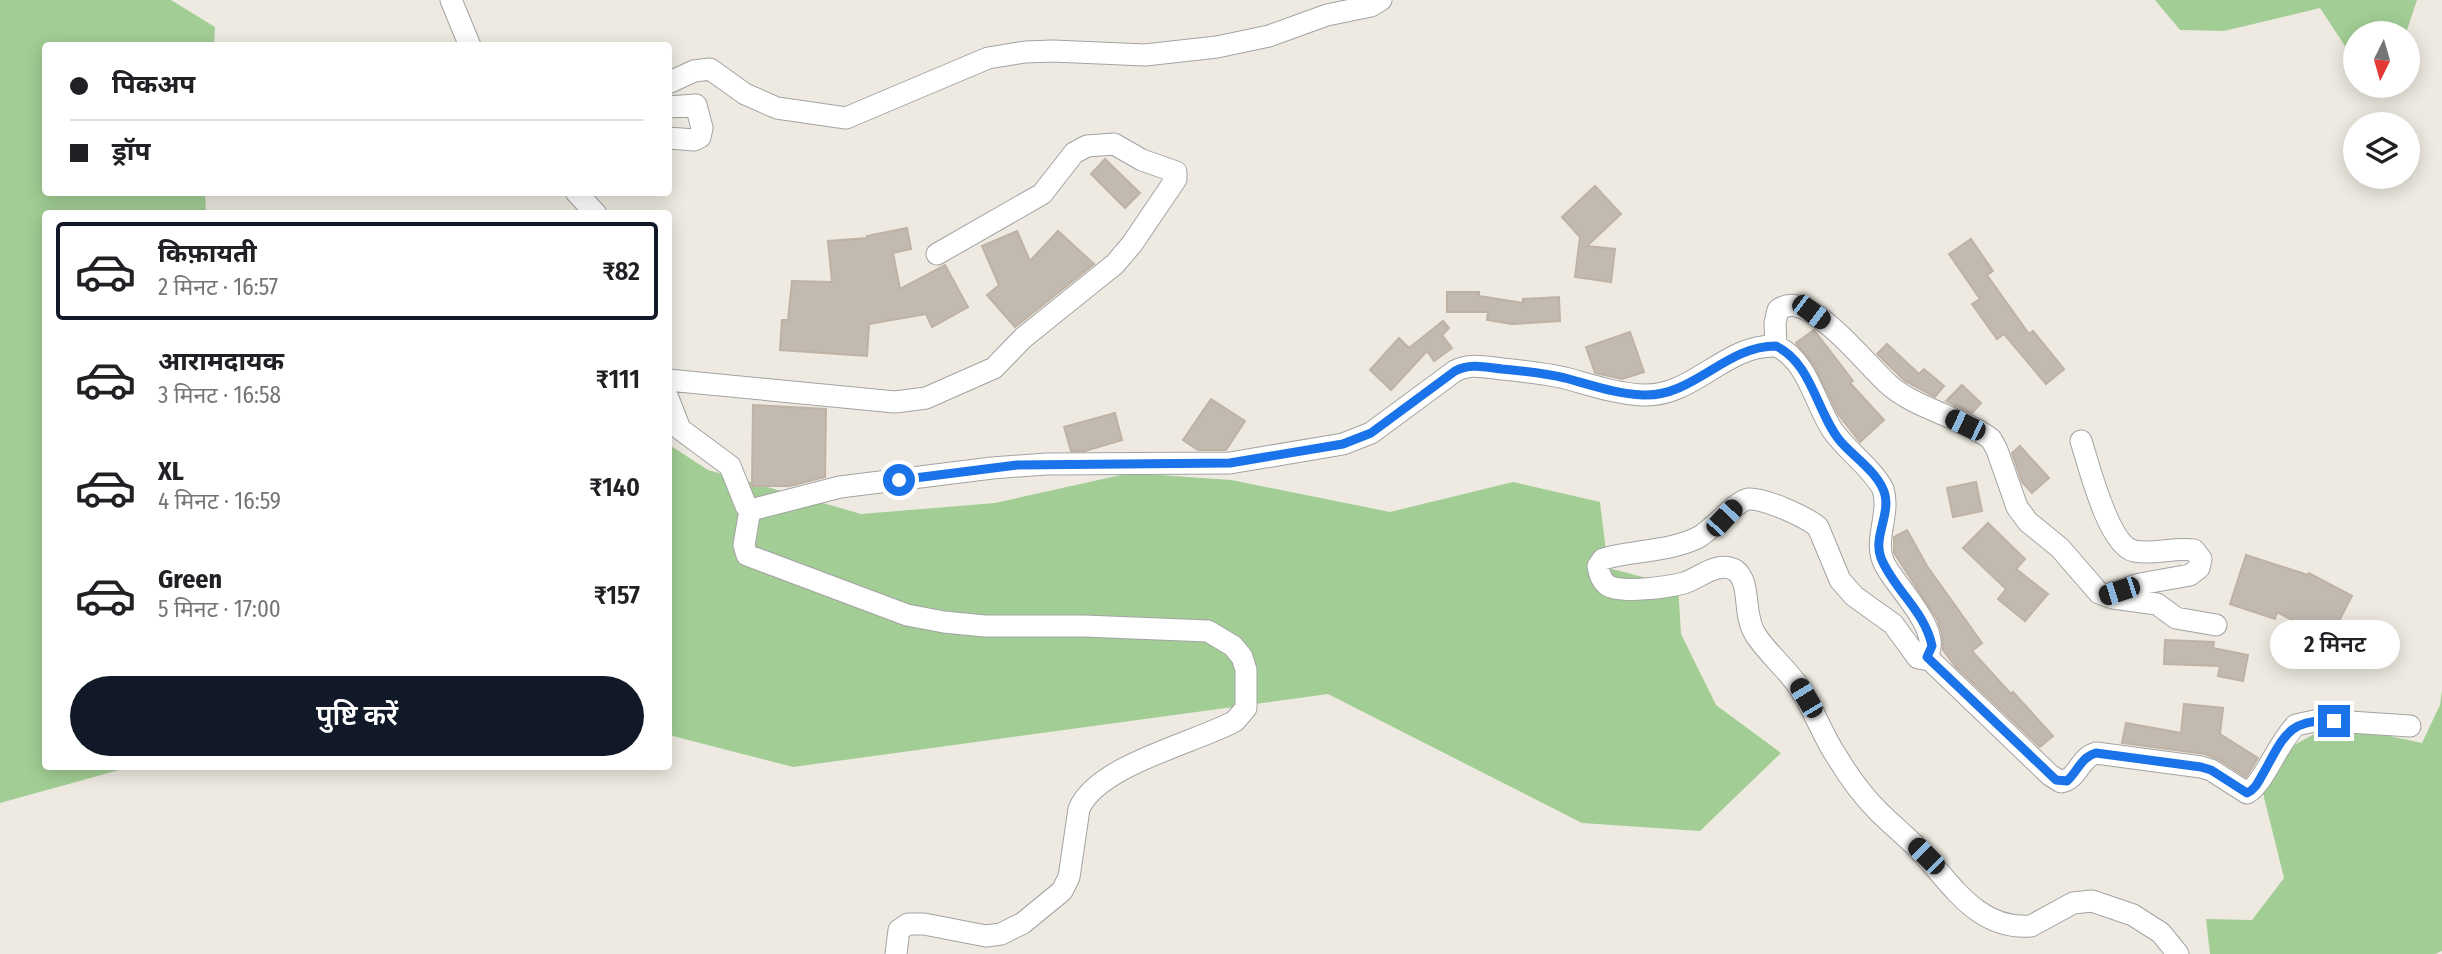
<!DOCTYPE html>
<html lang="hi">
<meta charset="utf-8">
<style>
:root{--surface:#fff;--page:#f2f2f2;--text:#202124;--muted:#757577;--line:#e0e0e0;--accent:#111827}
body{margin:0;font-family:"Fira Sans Condensed","Noto Sans Devanagari",sans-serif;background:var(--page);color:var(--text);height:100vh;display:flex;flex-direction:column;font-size:26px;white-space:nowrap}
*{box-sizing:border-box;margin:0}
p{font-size:23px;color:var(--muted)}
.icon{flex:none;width:38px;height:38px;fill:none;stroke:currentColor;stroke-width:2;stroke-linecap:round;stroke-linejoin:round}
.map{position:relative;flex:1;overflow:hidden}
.sheet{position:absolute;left:42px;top:210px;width:630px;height:560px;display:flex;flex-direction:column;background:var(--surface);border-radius:7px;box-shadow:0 4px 18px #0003}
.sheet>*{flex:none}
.top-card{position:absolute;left:42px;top:42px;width:630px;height:154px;border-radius:7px;box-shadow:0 4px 18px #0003;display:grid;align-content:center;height:154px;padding:0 28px;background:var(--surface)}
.needle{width:46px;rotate:185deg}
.tools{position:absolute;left:2343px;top:21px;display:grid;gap:14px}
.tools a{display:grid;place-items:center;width:77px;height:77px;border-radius:50%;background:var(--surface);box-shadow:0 4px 18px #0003;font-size:35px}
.end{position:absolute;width:32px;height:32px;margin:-16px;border:9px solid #1a73e8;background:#fff;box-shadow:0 0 0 4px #fff}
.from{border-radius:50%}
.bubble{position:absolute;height:49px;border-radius:24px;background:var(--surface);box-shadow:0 4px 18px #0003;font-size:23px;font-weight:600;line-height:49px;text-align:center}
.car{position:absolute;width:21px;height:42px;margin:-21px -10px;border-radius:9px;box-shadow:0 0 5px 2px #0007;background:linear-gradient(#222 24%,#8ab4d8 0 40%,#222 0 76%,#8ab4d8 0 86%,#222 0)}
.top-card b{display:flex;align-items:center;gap:24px;height:66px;font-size:26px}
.top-card b+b{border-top:2px solid var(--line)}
.top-card i{width:18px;height:18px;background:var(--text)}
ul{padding:12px 0 0;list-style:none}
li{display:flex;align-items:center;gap:21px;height:98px;margin:0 14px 10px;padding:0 14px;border:4px solid transparent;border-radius:7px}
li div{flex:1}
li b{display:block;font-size:26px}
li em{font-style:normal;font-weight:600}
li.current{border-color:var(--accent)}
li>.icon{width:63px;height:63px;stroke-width:1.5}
.cta{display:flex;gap:14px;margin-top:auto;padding:14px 28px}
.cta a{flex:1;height:80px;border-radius:42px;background:var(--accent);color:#fff;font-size:28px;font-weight:600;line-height:80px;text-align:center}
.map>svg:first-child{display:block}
</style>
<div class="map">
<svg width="2442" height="954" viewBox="0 0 2442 954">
<rect width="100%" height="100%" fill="#eeeae1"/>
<path fill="#a2ce95" d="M0,0H171L215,27L214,45L46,46V192L205,193L206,213L46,214V766L130,767L0,803Z
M2155,0H2417L2406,33H2356L2355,44L2345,46L2320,8L2224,31L2180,30Z
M668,444L708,470L861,514L995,503L1130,473L1231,480L1390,512L1513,482L1600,502L1608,568L1678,586L1681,634L1716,705L1781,753L1700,831L1582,823L1328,694L793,767L669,735Z
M2442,690V951L2435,954H2210L2206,919L2252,920L2284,878L2261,785L2279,753L2333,724L2422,743L2440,705Z"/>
<path fill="#c2bab1" stroke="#bfb2a4" stroke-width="2" d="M1105,159L1140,193L1125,208L1091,174Z
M1595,186L1621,214L1587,246L1615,249L1611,282L1575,277L1580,237L1562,217Z
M907,228L911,249L893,253L900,289L945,265L968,307L932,327L926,314L869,324L867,356L780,350L782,320H788L792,281L832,282L828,241L868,238L867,236Z
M1017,231L1030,261L1058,231L1094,264L1015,327L987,295L999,285L982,246Z
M1971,239L1993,271L1987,275L2029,334L2033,331L2064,369L2046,384L2004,334L1997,339L1972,304L1980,299L1949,254Z
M1447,292H1479V296L1523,303V299L1559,297L1560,321L1512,324L1487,320L1488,312H1447Z
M1443,321L1449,328L1442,335L1452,348L1434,361L1427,351L1391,390L1370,370L1399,338L1409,348Z
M1814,330L1853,381L1850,383L1884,420L1860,442L1838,414L1814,365L1796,343Z
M1630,332L1644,372L1622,379L1595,373L1586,347Z
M1887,344L1919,374L1924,369L1944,386L1935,397L1905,381L1877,354Z
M1962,385L1981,403L1972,413L1946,401Z
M1211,399L1245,421L1226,450H1198L1183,440Z
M753,405L826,409L825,477L790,486H752Z
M1115,413L1122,440L1085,451H1071L1064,427Z
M2020,446L2049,478L2032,493L2022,482L2012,453Z
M1976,482L1982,511L1953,517L1947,488Z
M1988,523L2025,559L2016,569L2048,594L2025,621L1998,599L2006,589L1963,548Z
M1907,530L1927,566L1982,643L1972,651L2011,694L2013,692L2053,736L2040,747L1955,666L1943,650L1942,634L1937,619L1894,553V537Z
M2246,555L2308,575L2309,573L2352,596L2329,640L2277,612L2275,619L2230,604Z
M2165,640L2214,642L2213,648L2248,655L2243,681L2218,676L2220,666L2164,664Z
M2184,704L2223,708L2220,734L2258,758L2246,777L2218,759L2205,754L2122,743L2126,723L2181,733Z"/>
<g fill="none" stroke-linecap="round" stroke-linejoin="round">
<defs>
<path id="minor" d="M451,0L470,46
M668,83L694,71L710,69L745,94L777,108L846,118L988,58L1025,52L1053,51L1145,55L1217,47L1269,36L1327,15L1371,6L1381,0
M668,107L696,105L702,128L700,137L694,140L668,138
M576,192L596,214
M1776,346L1775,323L1778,310C1786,304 1794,304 1803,308C1830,319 1865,362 1887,383C1913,408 1962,417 1991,439L1997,450L2017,507L2028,522L2060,548L2099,593L2113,598L2157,604L2176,618L2216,625
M668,380L895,402L926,398L994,368L1023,338L1115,264L1132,244L1176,179V172L1142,160L1114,144L1087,146L1074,153L1042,194L937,254
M668,398L680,429L730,466L746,506L751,510L840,487L992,468L1046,464L1230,463L1343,444L1371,433L1455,371C1470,363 1485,367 1502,369C1523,371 1544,373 1565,378C1591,385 1617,394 1643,395C1694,397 1725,344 1776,346C1808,360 1815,405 1833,431C1848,452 1871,467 1883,489C1891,515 1872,541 1885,565C1896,587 1948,636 1924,659L1918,658L1893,624L1854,596L1840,580L1818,527C1806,517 1765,498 1748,499C1736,501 1713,530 1697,538C1667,552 1634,550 1603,559L1598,566C1599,574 1601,580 1607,585C1620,594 1669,587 1684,583C1701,577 1717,561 1735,570C1752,583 1742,612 1755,634C1767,653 1786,668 1799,687C1814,709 1822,735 1837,757C1849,777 1863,796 1879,812C1894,827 1911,840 1925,856C1955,889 1980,930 2031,926L2073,903L2092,901L2133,915L2161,933L2178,954
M2081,441C2089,465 2108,545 2134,551C2154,555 2174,547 2194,550L2201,559L2199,568L2190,575L2140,584L2110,594
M750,510L744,545L747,555L907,615L944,622L985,626H1084L1208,631L1233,646L1242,657L1246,670V708L1235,721C1195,743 1097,765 1079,809L1069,877L1062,891L1023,923L1001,934L986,936L924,924H908L899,930L896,954
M1927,657L2050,775L2061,782C2078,779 2079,758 2096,753L2201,767L2211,770L2247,793C2264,784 2278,742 2296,725L2319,720L2410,726"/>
</defs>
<use href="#minor" stroke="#a3a3a3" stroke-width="23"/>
<use href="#minor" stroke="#fff" stroke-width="21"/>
</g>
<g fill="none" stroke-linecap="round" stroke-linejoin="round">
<path stroke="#1a73e8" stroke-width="9" d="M899,480L1017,465L1230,463L1343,444L1371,433L1455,371C1470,363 1485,367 1502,369C1523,371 1544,373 1565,378C1591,385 1617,394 1643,395C1694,397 1725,346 1776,346C1812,363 1817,414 1841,442C1855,458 1880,474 1885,495C1890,515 1873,538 1881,558C1894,590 1925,611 1932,646L1927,657L2056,780L2067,781C2078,771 2081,757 2096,753L2201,767L2211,770L2247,793C2256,789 2259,780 2264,772C2284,736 2289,718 2334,721"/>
</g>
</svg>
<div class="tools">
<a><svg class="needle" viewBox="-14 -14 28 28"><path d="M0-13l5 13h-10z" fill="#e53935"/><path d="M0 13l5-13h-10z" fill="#757577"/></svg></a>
<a><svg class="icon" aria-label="layers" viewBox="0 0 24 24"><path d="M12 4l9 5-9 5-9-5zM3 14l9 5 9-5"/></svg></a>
</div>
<i class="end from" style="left:899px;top:480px"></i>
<i class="end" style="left:2334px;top:721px"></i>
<div class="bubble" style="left:2270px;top:620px;width:130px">2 मिनट</div>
<i class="car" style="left:1811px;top:312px;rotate:127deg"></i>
<i class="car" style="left:1965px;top:425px;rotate:296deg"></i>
<i class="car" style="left:1724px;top:518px;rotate:43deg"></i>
<i class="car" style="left:2119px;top:591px;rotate:252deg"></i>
<i class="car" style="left:1806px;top:698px;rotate:329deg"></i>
<i class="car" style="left:1926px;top:856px;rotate:315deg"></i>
<div class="top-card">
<b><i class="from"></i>पिकअप</b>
<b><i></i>ड्रॉप</b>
</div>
<section class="sheet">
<ul>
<li class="current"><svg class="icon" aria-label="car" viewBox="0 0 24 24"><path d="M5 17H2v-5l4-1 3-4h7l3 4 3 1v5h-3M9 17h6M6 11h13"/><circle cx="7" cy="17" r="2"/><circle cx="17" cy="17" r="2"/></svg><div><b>किफ़ायती</b><p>2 मिनट · 16:57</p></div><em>₹82</em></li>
<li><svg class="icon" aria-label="car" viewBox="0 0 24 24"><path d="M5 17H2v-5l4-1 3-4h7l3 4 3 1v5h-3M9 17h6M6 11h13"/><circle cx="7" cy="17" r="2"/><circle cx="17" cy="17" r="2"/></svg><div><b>आरामदायक</b><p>3 मिनट · 16:58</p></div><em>₹111</em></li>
<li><svg class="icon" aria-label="car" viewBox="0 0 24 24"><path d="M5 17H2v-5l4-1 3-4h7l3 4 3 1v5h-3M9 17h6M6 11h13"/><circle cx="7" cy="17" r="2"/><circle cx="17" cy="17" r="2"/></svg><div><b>XL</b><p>4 मिनट · 16:59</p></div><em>₹140</em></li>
<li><svg class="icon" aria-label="car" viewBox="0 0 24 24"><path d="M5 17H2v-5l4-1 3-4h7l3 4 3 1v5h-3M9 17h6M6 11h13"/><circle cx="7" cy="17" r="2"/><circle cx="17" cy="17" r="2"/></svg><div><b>Green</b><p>5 मिनट · 17:00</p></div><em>₹157</em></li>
</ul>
<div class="cta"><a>पुष्टि करें</a></div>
</section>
</div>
